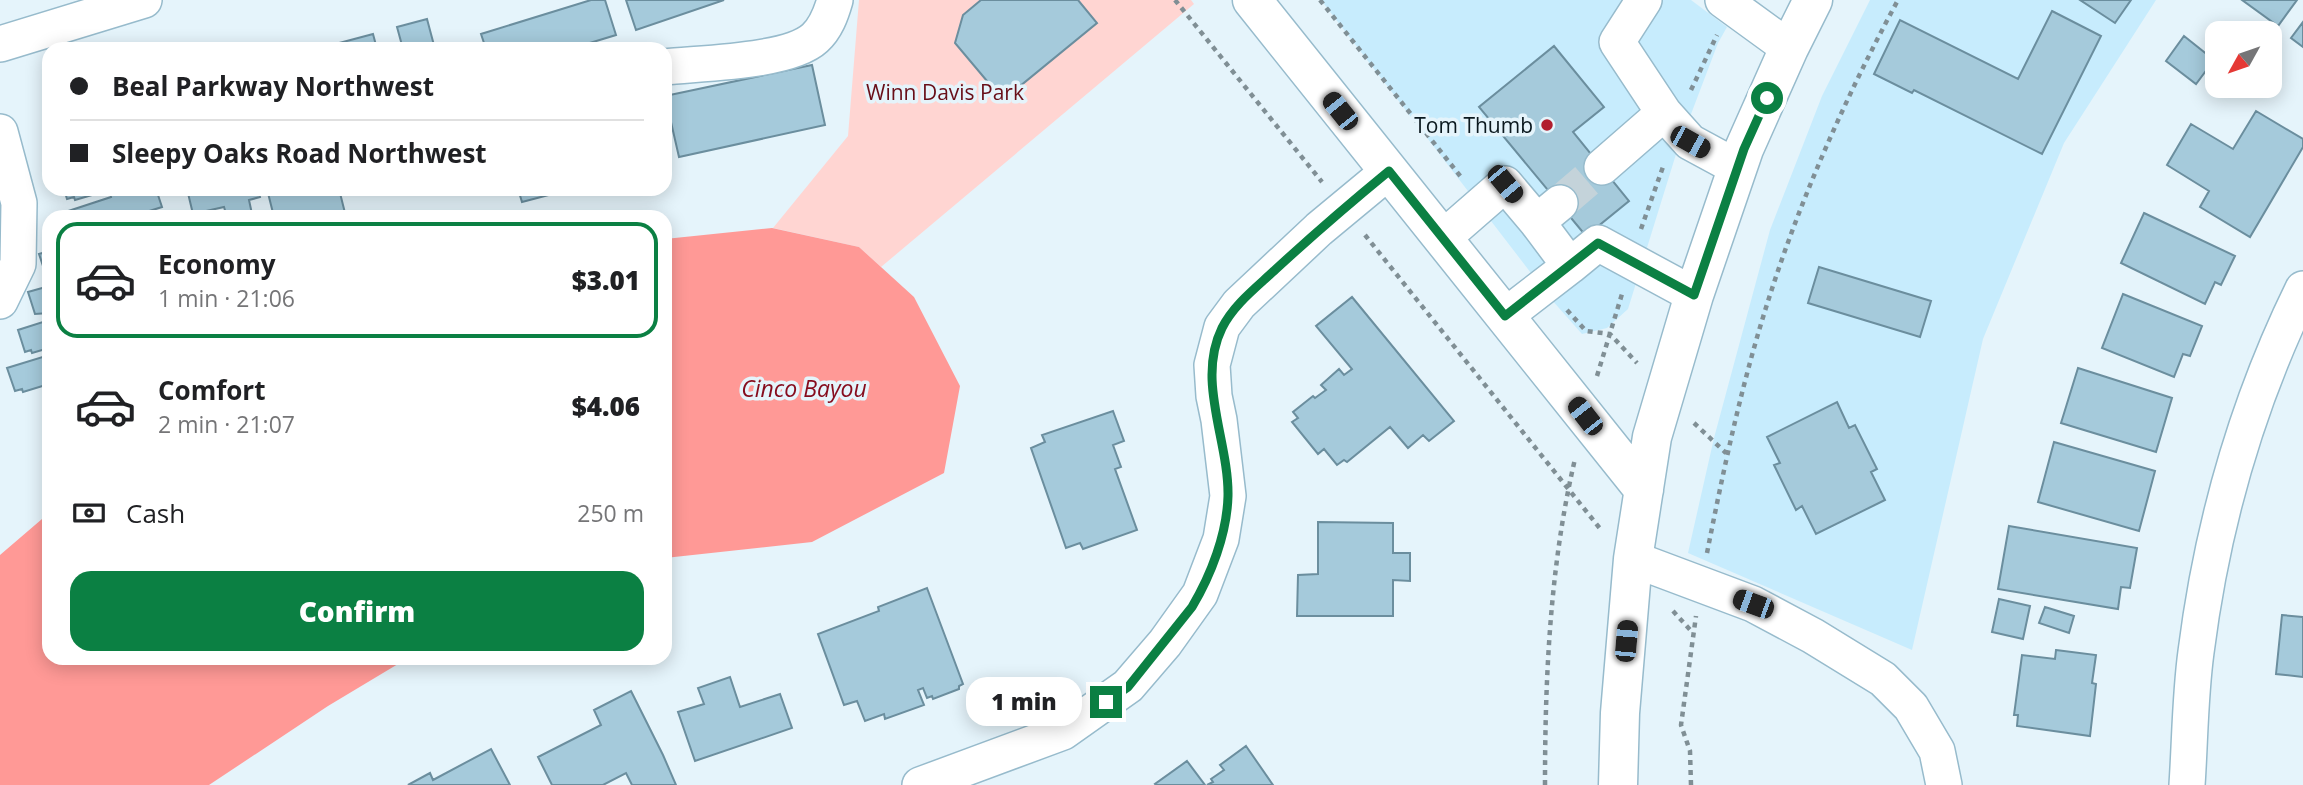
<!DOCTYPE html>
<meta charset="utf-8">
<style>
:root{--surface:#fff;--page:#f6f6f6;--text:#202124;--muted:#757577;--line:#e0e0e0;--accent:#0b8043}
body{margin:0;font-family:"Open Sans",sans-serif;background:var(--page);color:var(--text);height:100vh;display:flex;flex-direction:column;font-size:26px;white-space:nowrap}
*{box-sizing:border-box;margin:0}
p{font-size:23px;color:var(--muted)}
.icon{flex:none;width:38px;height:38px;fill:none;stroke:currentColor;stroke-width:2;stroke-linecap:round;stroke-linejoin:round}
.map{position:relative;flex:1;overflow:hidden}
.sheet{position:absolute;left:42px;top:210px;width:630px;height:455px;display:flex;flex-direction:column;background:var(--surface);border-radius:21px;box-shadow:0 4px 18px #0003}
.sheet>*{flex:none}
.top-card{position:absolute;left:42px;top:42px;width:630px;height:154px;border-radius:21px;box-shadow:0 4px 18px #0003;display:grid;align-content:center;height:154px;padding:0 28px;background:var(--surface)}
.needle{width:46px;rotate:230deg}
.controls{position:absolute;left:2205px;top:21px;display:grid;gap:14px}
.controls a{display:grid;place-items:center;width:77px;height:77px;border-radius:14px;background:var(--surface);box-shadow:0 4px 18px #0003;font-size:35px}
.end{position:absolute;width:32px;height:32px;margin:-16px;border:9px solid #0b8043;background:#fff;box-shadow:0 0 0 4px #fff}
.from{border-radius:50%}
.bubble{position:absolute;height:49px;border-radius:21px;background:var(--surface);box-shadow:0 4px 18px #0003;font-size:23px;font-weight:800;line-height:49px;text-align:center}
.car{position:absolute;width:21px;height:42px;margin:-21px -10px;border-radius:9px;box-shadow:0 0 5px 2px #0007;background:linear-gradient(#222 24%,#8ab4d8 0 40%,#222 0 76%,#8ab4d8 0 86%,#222 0)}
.top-card b{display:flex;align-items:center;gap:24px;height:66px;font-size:26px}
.top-card b+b{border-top:2px solid var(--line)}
.top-card i{width:18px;height:18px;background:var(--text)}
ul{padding:12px 0 0;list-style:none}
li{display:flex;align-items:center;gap:21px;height:116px;margin:0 14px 10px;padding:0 14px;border:4px solid transparent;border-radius:21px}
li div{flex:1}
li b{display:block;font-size:26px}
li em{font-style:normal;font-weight:800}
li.current{border-color:var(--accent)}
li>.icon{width:63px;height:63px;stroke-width:1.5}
.pay{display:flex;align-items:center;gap:18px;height:77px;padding:0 28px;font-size:26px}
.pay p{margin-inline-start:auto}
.cta{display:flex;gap:14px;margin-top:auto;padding:14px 28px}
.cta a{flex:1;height:80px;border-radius:21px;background:var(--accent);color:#fff;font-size:28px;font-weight:800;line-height:80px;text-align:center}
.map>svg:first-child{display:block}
</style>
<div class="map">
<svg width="2303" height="785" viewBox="0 0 2303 785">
<rect width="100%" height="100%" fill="#e5f4fb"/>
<path fill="#c7ecfd" d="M1321,0H1691L1727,27L1718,43L1677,151L1628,309L1607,328L1582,334L1551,299Z
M1870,0H2156L2064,143L1983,339L1912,650L1688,553L1714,438L1770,230L1822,96Z"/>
<path fill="#ffd5d2" d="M859,0H1191L1194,4L881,267L859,247L773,228L848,136Z"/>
<path fill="#ff9996" d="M772,228L859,247L914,297L960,386L944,473L812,542L665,558V239Z
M49,513V658H408L328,706L209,785H0V555Z"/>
<path fill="#a5cadb" stroke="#6b8e9e" stroke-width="2" d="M591,0H605L616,35L570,49H486L481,34Z
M626,0H724L636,30Z
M981,0H1078L1097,23L1003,100L955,43L963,15Z
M2080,0H2131L2115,23Z
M2242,0H2297L2278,26Z
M2052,11L2101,36L2042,154L1914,90L1912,93L1874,74L1900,20L2018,79Z
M427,19L435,49H403L397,27Z
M2303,22V47L2291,38Z
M373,34L377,49H329L328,46Z
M2184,36L2214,60L2196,84L2166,61Z
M1554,46L1604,107L1573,132L1629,201L1586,236L1479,107Z
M812,65L825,125L679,157L665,96Z
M2256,111L2303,139V147L2250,237L2200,207L2209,191L2167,165L2191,124L2233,149Z
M64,189H156L162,207L143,213L144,217H50L111,197L109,190L75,200L74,197L67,199Z
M187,189H258L260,197L249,200L252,214L227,217L224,207L193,214Z
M267,189H339L346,217H274Z
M518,189H564V191L522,202Z
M2144,213L2235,256L2221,285L2215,282L2205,304L2121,263Z
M49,251V274L46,275L39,254Z
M1819,267L1931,301L1920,337L1808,303Z
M49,286V313L35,314L28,292Z
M2123,294L2202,326L2190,356L2183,354L2174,377L2102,348Z
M1352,297L1454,421L1429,441L1423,435L1408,448L1390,427L1347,462L1344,460L1337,465L1324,449L1318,454L1292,422L1298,418L1293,412L1313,396L1315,398L1326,390L1321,385L1339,369L1344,375L1352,369L1316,326Z
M49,320V348L32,353L31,350L25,352L18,330Z
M49,355V384L23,392L22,389L15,391L7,368Z
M2078,368L2172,398L2156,452L2061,423Z
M1837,402L1849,428L1855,425L1877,469L1871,472L1885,500L1816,534L1802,506L1796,510L1774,465L1780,463L1767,437Z
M1113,411L1124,441L1113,445L1121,467L1115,469L1137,530L1083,549L1080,543L1066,548L1031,448L1045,442L1042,435Z
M2054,442L2155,471L2139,531L2038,502Z
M1318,522L1393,523V553H1410V581L1393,580V616H1297L1298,575L1318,574Z
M2009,526L2137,548L2130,588L2121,587L2118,609L1998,589Z
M927,588L963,684L959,686V689L933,699L932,696L927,698L923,688L918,690L924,705L885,719L884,714L865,721L857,701L844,705L818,634L879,611L878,607Z
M1999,599L2030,606L2023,639L1992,632Z
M2045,607L2074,616L2069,633L2039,623Z
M2282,615L2303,617V677L2276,674Z
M2056,650L2096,655L2092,683L2096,684L2090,736L2017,726L2018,715H2014L2022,655L2055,659Z
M730,677L740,707L780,694L792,728L695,761L678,712L704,704L698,688Z
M631,691L663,755L676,785H632L626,773L603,785H552L538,757L601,725L594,710Z
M1246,746L1273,785H1207L1213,782L1211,779L1224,770L1220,765Z
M491,749L510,785H408L430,773L433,780Z
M1187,761L1205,785H1156L1155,784Z"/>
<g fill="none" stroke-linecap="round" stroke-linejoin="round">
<path stroke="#c4d3da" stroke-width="35" stroke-dasharray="35 18" stroke-linecap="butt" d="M1560,203L1602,167"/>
<defs>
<path id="minor" d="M1723,0L1789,48
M0,44L144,0
M665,67C702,63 789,62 815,38C826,28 831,14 835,0
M1664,113L1690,142L1738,168
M0,132L19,203L18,264L0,301
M1602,167L1664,113L1617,42L1644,0
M1443,238L1505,184L1537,222L1560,203
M1570,266L1598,243L1694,295
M1505,316L1570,266L1537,222
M1633,559L1753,604L1813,636L1883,679L1911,707L1937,751L1944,785
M920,785L1063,732L1128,686L1165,643L1200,594L1221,539L1228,496L1219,420L1214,396L1212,365L1222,327L1239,304L1319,229L1389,171
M2187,785C2190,741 2190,696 2196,652C2212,526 2247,403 2303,289"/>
<path id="major" d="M1252,0L1644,490
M1618,785L1620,713L1633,559L1652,437L1694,295L1744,149L1789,48L1813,0"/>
</defs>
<use href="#minor" stroke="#97bbcc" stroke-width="38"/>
<use href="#major" stroke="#97bbcc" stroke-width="41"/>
<path stroke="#808f95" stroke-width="4.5" stroke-dasharray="5 5" stroke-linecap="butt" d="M1175,0L1322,182
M1320,0L1461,177
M1691,90L1717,35
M1641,229L1664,164
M1365,235L1602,531
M1567,310L1586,331L1610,334L1637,363
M1597,376L1622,294
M1694,423L1726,453
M1707,553C1723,472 1740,392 1764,314C1797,206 1844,100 1898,0
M1673,611L1693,633
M1545,785C1545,677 1550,565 1575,459
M1691,785L1690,751L1681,725L1696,616"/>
<use href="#minor" stroke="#fff" stroke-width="35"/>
<use href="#major" stroke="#fff" stroke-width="38"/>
</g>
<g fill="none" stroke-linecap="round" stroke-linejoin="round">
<path stroke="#0b8043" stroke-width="9" d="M1106,702L1128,687L1192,607C1211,575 1227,534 1228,496C1229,441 1196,381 1222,328C1234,304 1257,287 1276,269C1313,235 1350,203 1389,171L1505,316L1598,243L1694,295L1744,149L1767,98"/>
</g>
<circle fill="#b11e2e" stroke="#e5f4fb" stroke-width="2.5" cx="1547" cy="125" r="7"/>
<g text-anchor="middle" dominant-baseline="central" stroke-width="7" stroke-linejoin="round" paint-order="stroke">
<g font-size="21" fill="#680e18" stroke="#e5f4fb">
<text x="945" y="92">Winn Davis Park</text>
</g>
<g font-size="21" fill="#0a181e" stroke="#e5f4fb" text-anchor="end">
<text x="1533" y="125">Tom Thumb</text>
</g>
<g font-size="23" font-style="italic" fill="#860c1d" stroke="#e5f4fb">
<text x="804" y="388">Cinco Bayou</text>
</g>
</g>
</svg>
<div class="controls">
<a><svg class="needle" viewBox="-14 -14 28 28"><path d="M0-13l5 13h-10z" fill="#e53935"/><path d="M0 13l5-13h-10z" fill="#757577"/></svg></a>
</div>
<i class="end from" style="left:1767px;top:98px"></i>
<i class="end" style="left:1106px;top:702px"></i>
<div class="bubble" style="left:966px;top:677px;width:116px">1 min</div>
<i class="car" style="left:1340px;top:111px;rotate:321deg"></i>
<i class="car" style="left:1690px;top:142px;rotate:119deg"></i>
<i class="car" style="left:1505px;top:184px;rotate:140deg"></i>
<i class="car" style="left:1585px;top:416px;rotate:322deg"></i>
<i class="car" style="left:1753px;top:604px;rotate:290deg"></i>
<i class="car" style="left:1626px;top:641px;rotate:5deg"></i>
<div class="top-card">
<b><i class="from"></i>Beal Parkway Northwest</b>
<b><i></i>Sleepy Oaks Road Northwest</b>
</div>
<section class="sheet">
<ul>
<li class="current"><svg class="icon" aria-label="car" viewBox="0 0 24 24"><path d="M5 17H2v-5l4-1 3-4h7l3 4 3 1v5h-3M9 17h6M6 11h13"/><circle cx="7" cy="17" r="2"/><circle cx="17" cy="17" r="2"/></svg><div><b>Economy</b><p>1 min · 21:06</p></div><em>$3.01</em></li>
<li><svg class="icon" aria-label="car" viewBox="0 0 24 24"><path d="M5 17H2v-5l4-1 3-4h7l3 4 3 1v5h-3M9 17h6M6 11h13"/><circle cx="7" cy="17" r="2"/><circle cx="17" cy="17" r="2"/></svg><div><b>Comfort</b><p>2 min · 21:07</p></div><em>$4.06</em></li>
</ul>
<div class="pay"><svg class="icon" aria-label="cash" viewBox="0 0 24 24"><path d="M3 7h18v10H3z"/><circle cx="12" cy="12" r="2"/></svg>Cash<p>250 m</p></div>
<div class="cta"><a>Confirm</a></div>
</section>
</div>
